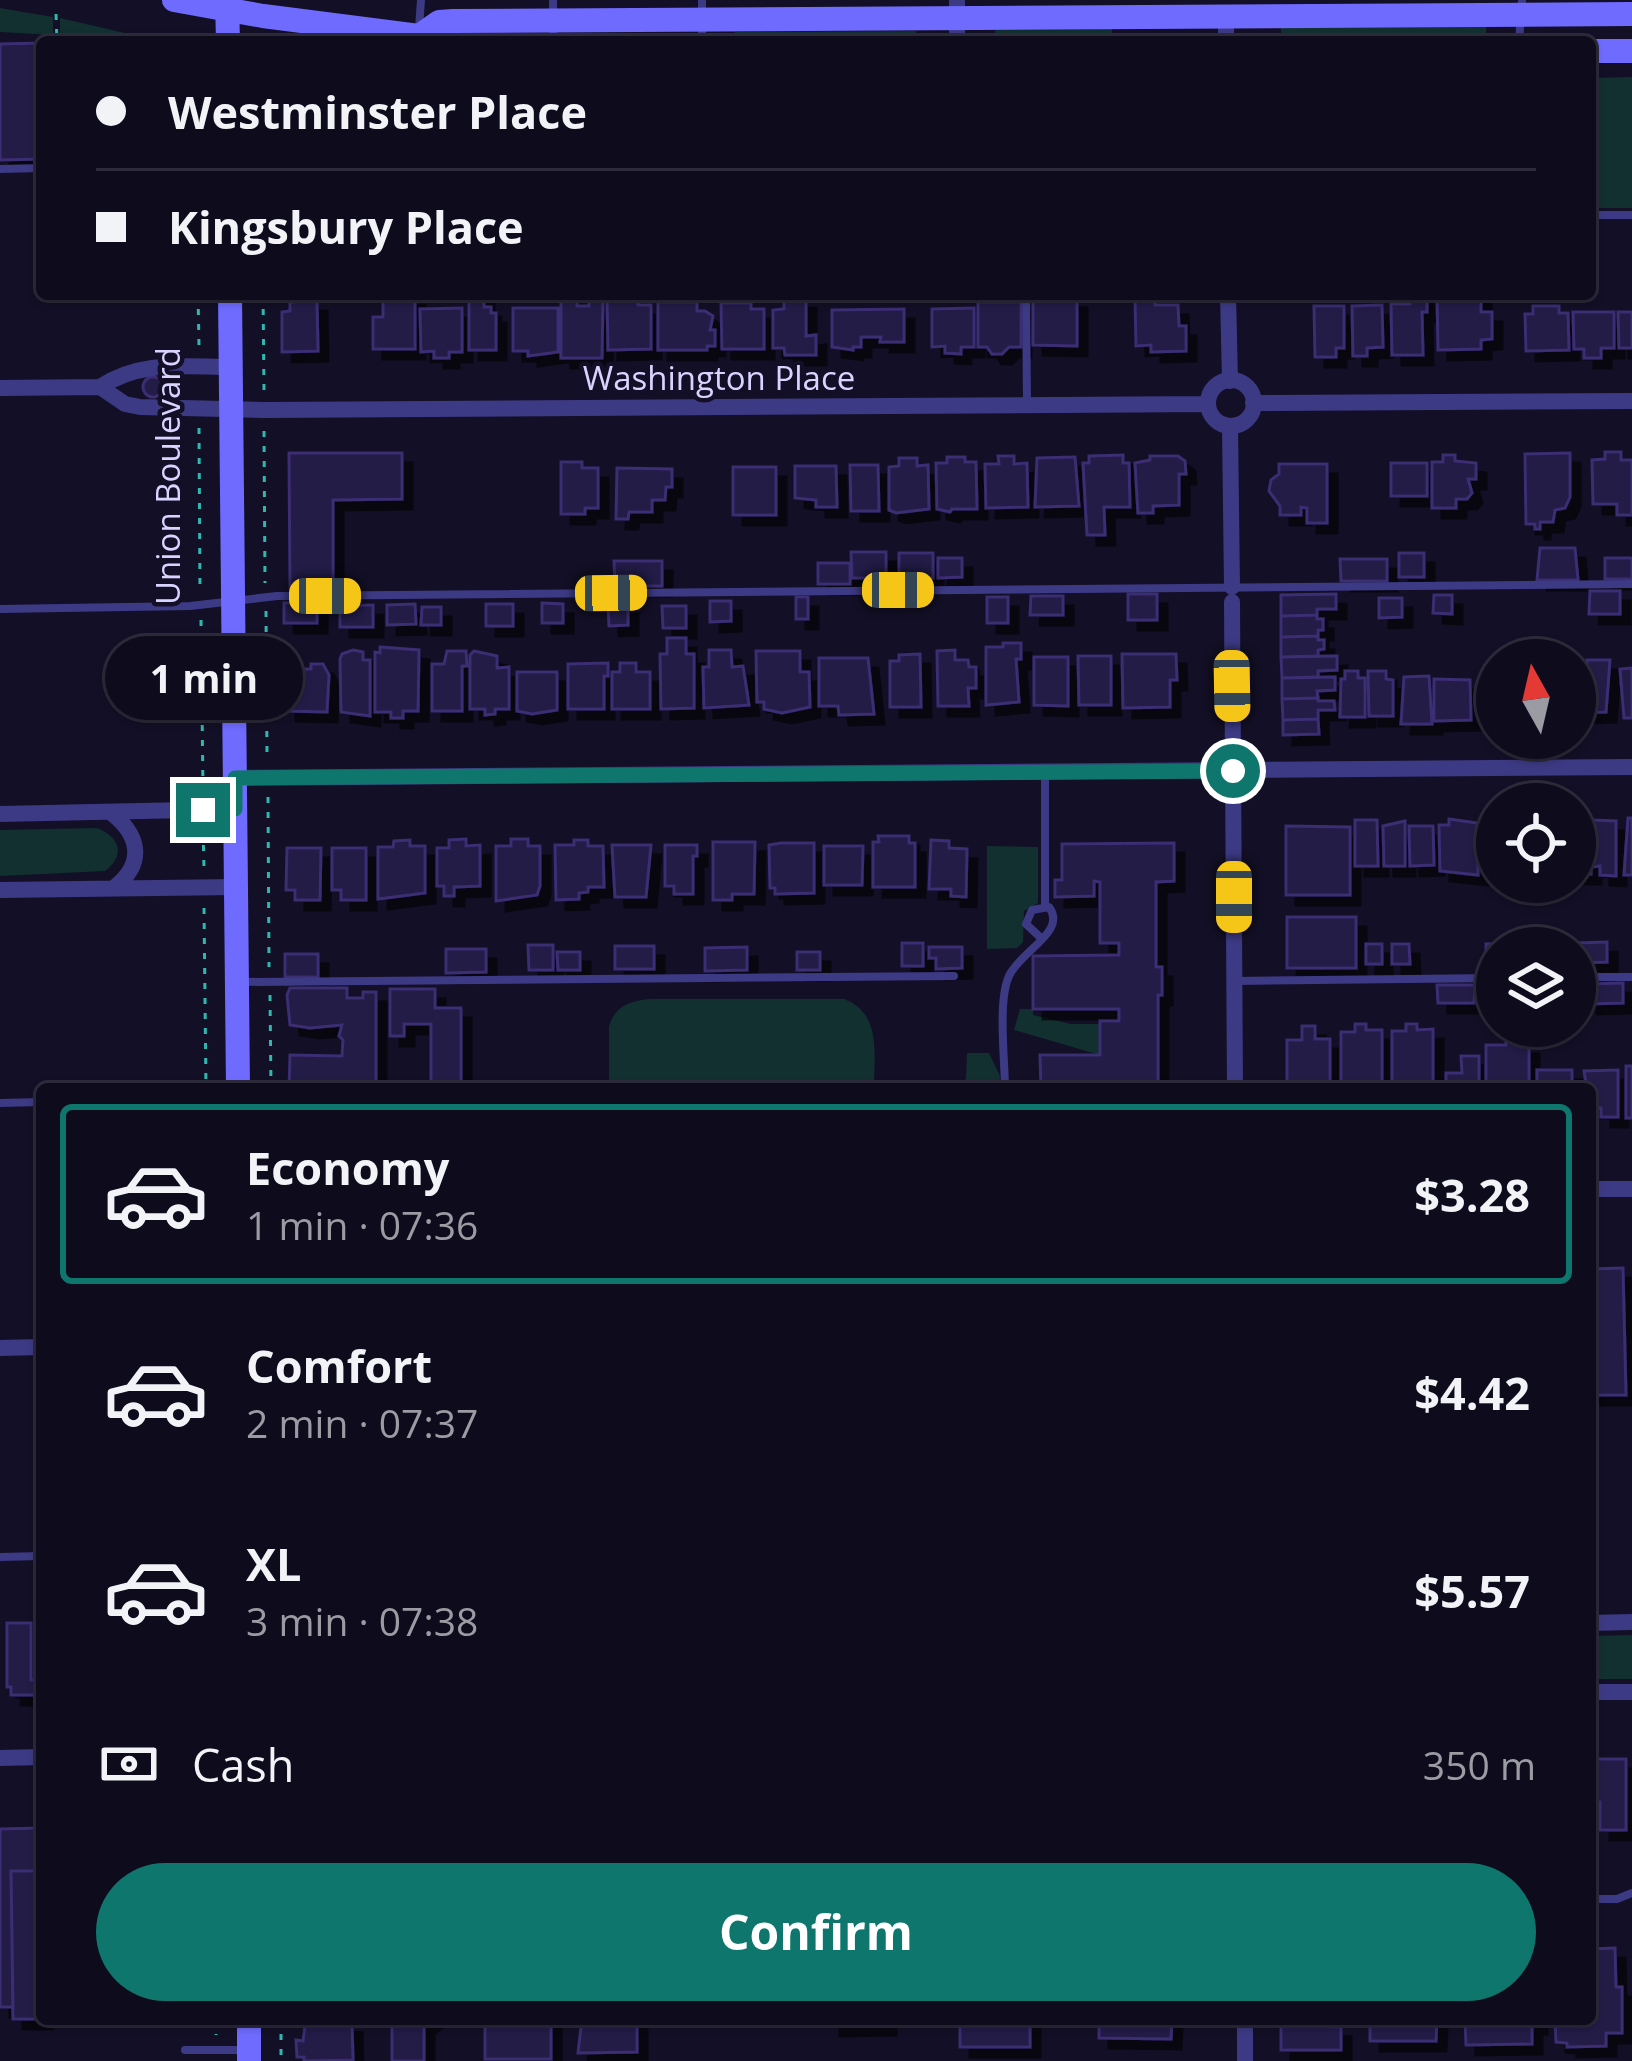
<!DOCTYPE html>
<meta charset="utf-8">
<style>
:root{--surface:#0e0b1c;--page:#171425;--text:#f1f3f6;--muted:#9b9ba3;--line:#2e2b3b;--accent:#0f766e}
body{margin:0;font-family:"Open Sans",sans-serif;background:var(--page);color:var(--text);height:100vh;display:flex;flex-direction:column;font-size:45px;white-space:nowrap}
*{box-sizing:border-box;margin:0}
p{font-size:39px;color:var(--muted)}
.icon{flex:none;width:66px;height:66px;fill:none;stroke:currentColor;stroke-width:2;stroke-linecap:round;stroke-linejoin:round}
.map{position:relative;flex:1;overflow:hidden}
.panel{position:absolute;left:36px;top:1083px;width:1560px;height:942px;display:flex;flex-direction:column;background:var(--surface);border-radius:12px;box-shadow:0 3px 9px #0004,0 0 0 3px var(--line)}
.panel>*{flex:none}
.top-card{position:absolute;left:36px;top:36px;width:1560px;height:264px;border-radius:12px;box-shadow:0 3px 9px #0004,0 0 0 3px var(--line);display:grid;align-content:center;height:264px;padding:0 60px;background:var(--surface)}
.needle{width:78px;rotate:352deg}
.fabs{position:absolute;left:1476px;top:639px;display:grid;gap:24px}
.fabs a{display:grid;place-items:center;width:120px;height:120px;border-radius:50%;background:var(--surface);box-shadow:0 3px 9px #0004,0 0 0 3px var(--line);font-size:60px}
.end{position:absolute;width:54px;height:54px;margin:-27px;border:15px solid #0f766e;background:#fff;box-shadow:0 0 0 6px #fff}
.from{border-radius:50%}
.bubble{position:absolute;height:84px;border-radius:42px;background:var(--surface);box-shadow:0 3px 9px #0004,0 0 0 3px var(--line);font-size:39px;font-weight:700;line-height:84px;text-align:center}
.car{position:absolute;width:36px;height:72px;margin:-36px -18px;border-radius:15px;box-shadow:0 0 9px 3px #0007;background:linear-gradient(#f5c518 24%,#345 0 40%,#f5c518 0 76%,#345 0 86%,#f5c518 0)}
.top-card b{display:flex;align-items:center;gap:42px;height:114px;font-size:45px}
.top-card b+b{border-top:3px solid var(--line)}
.top-card i{width:30px;height:30px;background:var(--text)}
ul{padding:21px 0 0;list-style:none}
li{display:flex;align-items:center;gap:36px;height:180px;margin:0 24px 18px;padding:0 36px;border:6px solid transparent;border-radius:12px}
li div{flex:1}
li b{display:block;font-size:45px}
li em{font-style:normal;font-weight:700}
li.on{border-color:var(--accent)}
li>.icon{width:108px;height:108px;stroke-width:1.5}
.pay{display:flex;align-items:center;gap:30px;height:132px;padding:0 60px;font-size:45px}
.pay p{margin-inline-start:auto}
.cta{display:flex;gap:24px;margin-top:auto;padding:24px 60px}
.cta a{flex:1;height:138px;border-radius:72px;background:var(--accent);color:#fff;font-size:48px;font-weight:700;line-height:138px;text-align:center}
.map>svg:first-child{display:block}
</style>
<div class="map">
<svg width="1632" height="2061" viewBox="0 0 1632 2061">
<defs>
<filter id="shadow"><feDropShadow dx="10" dy="10" stdDeviation="0" flood-color="#0009"/></filter>
</defs>
<rect width="100%" height="100%" fill="#130f26"/>
<path fill="#12302f" d="M0,8L53,17V35L0,32Z
M60,18L164,42H60Z
M1486,27V37L1281,39V28Z
M1112,29V40L996,41L995,30Z
M916,31L917,41L735,42V32Z
M1632,77V208H1590V78Z
M97,828C120,837 126,855 105,871L0,876V830Z
M987,846L1038,847V903L1024,911L1023,942L1017,948L987,949Z
M844,999C882,1013 874,1055 874,1089H609V1026C615,1006 630,1001 649,999Z
M1020,1009H1033V1015L1071,1024H1100V1055L1014,1030Z
M967,1053H989L1000,1076L999,1089H944L966,1079Z
M1632,1635V1679H1590V1636Z"/>
<path fill="#241b47" stroke="#3b2d73" stroke-width="3" filter="url(#shadow)" d="M42,43V159L0,160V44Z
M469,294H484V307H491V313H496V350H469Z
M1033,294L1077,298V346L1033,345Z
M1410,294H1427V312H1422L1423,355H1392L1391,304H1410Z
M1437,294H1481V312H1492V339L1481,340V349L1438,350Z
M415,295V349H373V317H383V297Z
M589,297H603L602,358H561V300H577V306H589Z
M1135,297H1155V305H1178L1179,326H1186V351L1151,352V345L1136,346Z
M638,298V305H651V349L608,350L607,299Z
M784,298H806V336L816,335V355H785L784,348H773V310L784,309Z
M317,301L318,351L282,352V312L290,311V302Z
M658,302H697V311H705L713,316L710,330H715V346H707V350H658Z
M978,302H1021V347H1009L1002,354H992L987,347H978Z
M721,303H751V309H764V349H722Z
M1382,305L1383,347L1367,348V356H1353L1352,306Z
M1314,306H1344V348H1336V357H1315Z
M1533,306H1559V313H1568L1569,350L1526,351L1525,314H1533Z
M462,308V352H449V358H434V351L421,352L420,309Z
M513,308H558V352L528,356V351H513Z
M974,308V347H961V354L945,353V346L932,347V309Z
M904,309V342H880L881,337H861V347H853V350L832,347V310Z
M1573,312H1614V348H1601V358H1584V349H1574Z
M1618,312H1632V348H1619Z
M143 387a10 10 0 1 1 20 0a10 10 0 1 1-20 0Z
M1605,452H1621V460H1632V515H1617V504H1593L1592,460L1605,459Z
M289,453H402V499L333,500V588H290Z
M1570,453V497L1565,508L1555,510L1553,522H1540V529H1535V524H1526L1525,454Z
M1123,455V463H1129L1130,507H1104L1105,535H1087L1083,463H1089V456Z
M1443,455H1455V461L1476,463V479H1468L1472,493L1467,499H1456V508H1432V462H1443Z
M998,456H1014V464L1027,463L1028,507L986,508L985,464H999Z
M1150,456H1178L1185,461L1186,474H1179V505L1153,506V513H1138L1135,463L1150,460Z
M947,457H965V462H976L977,509H952L950,512L937,509L936,463H947Z
M1075,457L1079,506L1035,507L1037,458Z
M899,458H917V466L928,465L929,509L896,513L889,510V467L899,466Z
M561,462H582V468H598V508H585V514H561Z
M1391,463H1427V496H1391Z
M1279,464H1327V523H1307V508L1301,507V515H1280V506L1269,491L1271,480L1279,474Z
M850,465H878L879,511H851Z
M795,466H836L837,507H816V500L795,498Z
M733,467H776V515H733Z
M617,468L672,469V487H666L665,500H652V512H629L628,519H616Z
M1540,548H1575L1578,580H1537Z
M851,552H886V578H852Z
M899,553H933V578H899Z
M1399,553H1424V577H1399Z
M938,558H962V577L938,578Z
M1605,558H1632V579H1605Z
M1340,559H1387V581H1341Z
M614,561H662V586H615Z
M818,563H850V584H818Z
M1590,591H1620V614H1589Z
M1128,594H1157V620H1128Z
M1336,594V609H1317V615L1281,616V595Z
M1434,595H1452V614L1433,613Z
M1031,596H1063V615H1030Z
M796,597H808V619H796Z
M987,597H1008V623H987Z
M1379,598H1402V617L1379,618Z
M710,601H731V621L710,622Z
M317,602V623H284V603Z
M542,603L563,604V623H542Z
M415,604L416,624L387,625V605Z
M486,604H513V626H486Z
M608,604H628V625L609,626Z
M373,605V627H340V606Z
M662,606H686V628H663Z
M422,607H441V625H421Z
M1317,615V619H1323V630H1318V636L1281,637V616Z
M1318,636V640H1324V649L1318,650V656L1281,657V637Z
M667,638H686V654H694V708L661,709L660,654H667Z
M1003,643H1021V659H1016L1019,702L986,705V647H1003Z
M380,647L419,650L418,711H403V718H391V712H375V652L380,653Z
M353,650L363,652V660H370V716L341,712L340,659L342,654Z
M709,650H731L732,667L743,666L749,705L704,708L703,667H709Z
M955,650V660H968L969,667H976V688H968L969,706H938L937,651Z
M447,651H466L467,666H462V711H432V664H444Z
M474,651L497,656V668L509,667V709H495V714L485,715V709H470V655Z
M756,651H800V672H809L810,707L782,713L764,709V702H757Z
M920,654L921,707H890V661H899V655Z
M1122,654H1176L1177,680H1170V707L1123,708Z
M1078,656H1111V705H1079Z
M1337,656V670L1318,671V677L1282,678L1281,657Z
M1034,657H1068V706L1034,705Z
M819,658H868L874,714L839,715L838,706H819Z
M1587,660H1610L1606,712L1575,713V668H1587Z
M608,663V676H604V709H568V664Z
M620,663H636V672H650V709H612V672H620Z
M311,664H323L329,675L327,712L286,711V669H311Z
M1485,666L1496,669L1497,721H1485L1482,715Z
M1632,668V718H1624L1620,669Z
M1345,671H1358V678H1365V717H1340L1341,679H1345Z
M1368,671H1386V679L1393,680V716H1369Z
M517,672H557V710L532,714L517,711Z
M1429,676L1432,724H1401L1404,677Z
M1335,677V690L1317,691L1318,698L1282,699V678Z
M1434,679L1470,680L1471,720L1434,721Z
M1318,698V701H1334L1335,710H1318V719L1283,720L1282,699Z
M1318,719L1319,734L1283,735V720Z
M1628,818H1632V875H1624Z
M1449,819L1477,823L1478,875L1440,871L1439,825H1449Z
M1496,819L1497,861H1483V824H1496Z
M1355,820H1377L1378,866H1355Z
M1591,820L1616,821V876L1600,875V866L1591,867V874H1575V822Z
M1405,821V866H1384L1383,826Z
M1286,826L1350,827V895H1286Z
M1409,826H1433L1434,865L1410,866Z
M878,836H909V843H915V887H873V842H879Z
M466,839V846L480,845V886L454,887V896H444V886H437V848H449V840Z
M511,839H528V846H540V886L537,895L496,901V846H511Z
M410,840V846H425V893L378,899V847H393L394,841Z
M574,840H588V846H603L604,887H588V892L579,893V899L556,900L555,845H574Z
M931,840L949,841V848L967,849L966,897L951,896V889H929Z
M713,842H755L754,894H732V900H713Z
M781,843H814V893L775,894V888H770L769,845Z
M1174,843V881L1156,882V967H1162V995H1158V1082H1175V1089L1041,1088L1040,1055H1100V1021H1119V1009H1033V956L1119,955V943H1100V882L1094,881V896L1055,897V880H1062V844Z
M612,845H651L646,897H615Z
M665,845H697V856H693V894H674V886H665Z
M824,846H863L862,885H824Z
M287,848H321L320,900H295V890H286Z
M332,848H366V900H341V890H332Z
M1287,917H1356V968H1287Z
M1607,942V962L1576,963L1575,943Z
M902,943H923V966H902Z
M1525,943V948H1497V967H1486V944Z
M1366,944H1382V964H1366Z
M1392,944H1409L1410,964H1392Z
M528,945H553V970H529Z
M615,946H654V969H615Z
M747,947V970L705,971V948Z
M929,947H962V968L936,969V958H929Z
M446,949H486V972L446,973Z
M557,952H580V970H558Z
M797,952H820V970H797Z
M285,954H318V977H285Z
M1623,983V1003L1587,1004V984Z
M1437,985H1475L1474,1003H1438Z
M290,988H347V998H363V992H376V1089H289L290,1055L342,1056L343,1040L339,1036L342,1025L310,1028L290,1025L287,995Z
M390,989H435V1008H461V1089H431V1024H404V1036H390Z
M1355,1024H1366V1030H1382V1089H1341V1032H1355Z
M1406,1024H1417V1030L1433,1029V1089H1392V1031H1406Z
M1302,1026H1315V1039H1330V1089H1287V1040H1302Z
M1506,1032H1516V1044H1529V1089H1486V1045H1506Z
M1461,1056H1479V1089H1446V1073H1462Z
M1626,1066H1632V1118H1626Z
M1537,1070H1572V1089H1537Z
M1618,1070V1117H1601V1108H1590L1584,1071Z
M1623,1268L1626,1395H1590V1269Z
M7,1623H31V1680H36V1695H11V1687H7Z
M38,1623H42V1695V1687H38Z
M1590,1759H1626V1830H1600V1802H1590Z
M42,1808V2019H13L11,1871H42Z
M41,1828L42,1871H11L13,2007H0V1829Z
M1615,1948L1616,1987H1622V2033H1606V2046L1567,2047V2043L1556,2042L1555,2019H1590V1949Z
M306,2019L352,2023L353,2060L304,2061V2057H297L296,2040L303,2041Z
M392,2019H430L424,2024V2061H392Z
M485,2019H551V2059H485Z
M582,2019H637V2052L578,2053Z
M830,2019H886V2025L830,2026Z
M960,2019H1030V2047H960Z
M1099,2019H1172L1171,2039L1099,2038Z
M1281,2019H1315V2026L1341,2027V2050H1281Z
M1370,2019H1437L1436,2041H1370Z
M1465,2019H1537V2024H1532V2044L1466,2045Z"/>
<g fill="none" stroke-linecap="round" stroke-linejoin="round">
<path stroke="#2fb8b0" stroke-width="3" stroke-dasharray="6 9" stroke-linecap="butt" d="M56,14L57,42
M198,294L199,346
M263,294L264,391
M199,428L200,592
M264,431L265,583
M266,611L267,757
M201,620L203,790
M268,797L269,967
M203,830L204,868
M204,908L206,1089
M270,995L271,1089
M216,2019V2035
M281,2019V2061"/>
<path stroke="#3d3a85" stroke-width="8" d="M553,0V42
M702,0V42
M419,28L421,0
M1519,42L1522,0
M0,169L42,168
M1590,215H1632
M1026,294L1027,404
M0,609L190,606L277,596L1632,584
M1045,772V907
M1575,977H1632
M1235,981L1497,978
M241,982L954,976
M1005,1089C1005,1060 997,998 1010,974C1024,949 1067,931 1049,907L1032,910L1026,924L1040,937
M0,1103L42,1102
M0,1557L42,1556
M1590,1899H1617L1632,1893
M185,2050H247"/>
<path stroke="#3d3a85" stroke-width="16" d="M957,0V42
M1226,17V42
M1228,294L1230,381
M1208 403a23 23 0 1 1 46 0a23 23 0 1 1-46 0Z
M100,387L125,404L140,407L264,410L1208,404
M100,387C141,360 184,367 231,367
M0,388L100,387
M1253,403L1632,401
M1230,426L1232,587
M1232,602L1235,1089
M235,778L1632,767
M110,812C139,834 146,862 115,887
M0,814L235,809
M0,890L236,887
M1590,1189H1632
M0,1348L42,1347
M1590,1623L1632,1622
M1590,1692H1632
M0,1758L42,1757
M1245,2019V2061"/>
<path stroke="#6f6bff" stroke-width="24" d="M174,0L263,16L419,36L425,42
M227,0L228,42
M419,36L439,22L453,21L1632,14
M1590,51H1632
M230,294L238,1089
M249,2019V2061"/>
</g>
<g fill="none" stroke-linecap="round" stroke-linejoin="round">
<path stroke="#0f766e" stroke-width="15" d="M203,810L235,809V778L1233,771"/>
</g>
<g text-anchor="middle" dominant-baseline="central" stroke-width="9" stroke-linejoin="round" paint-order="stroke">
<g font-size="33" fill="#d9d4ff" stroke="#130f26">
<text x="719" y="377">Washington Place</text>
<text transform="translate(167 476) rotate(-90)">Union Boulevard</text>
</g>
</g>
</svg>
<div class="fabs">
<a><svg class="needle" viewBox="-14 -14 28 28"><path d="M0-13l5 13h-10z" fill="#e53935"/><path d="M0 13l5-13h-10z" fill="#9b9ba3"/></svg></a>
<a><svg class="icon" aria-label="locate" viewBox="0 0 24 24"><circle cx="12" cy="12" r="6"/><path d="M12 2v4M12 18v4M2 12h4M18 12h4"/></svg></a>
<a><svg class="icon" aria-label="layers" viewBox="0 0 24 24"><path d="M12 4l9 5-9 5-9-5zM3 14l9 5 9-5"/></svg></a>
</div>
<i class="end from" style="left:1233px;top:771px"></i>
<i class="end" style="left:203px;top:810px"></i>
<div class="bubble" style="left:105px;top:636px;width:198px">1 min</div>
<i class="car" style="left:898px;top:590px;rotate:90deg"></i>
<i class="car" style="left:611px;top:593px;rotate:89deg"></i>
<i class="car" style="left:325px;top:596px;rotate:90deg"></i>
<i class="car" style="left:1232px;top:686px;rotate:179deg"></i>
<i class="car" style="left:1234px;top:897px;rotate:180deg"></i>
<div class="top-card">
<b><i class="from"></i>Westminster Place</b>
<b><i></i>Kingsbury Place</b>
</div>
<section class="panel">
<ul>
<li class="on"><svg class="icon" aria-label="car" viewBox="0 0 24 24"><path d="M5 17H2v-5l4-1 3-4h7l3 4 3 1v5h-3M9 17h6M6 11h13"/><circle cx="7" cy="17" r="2"/><circle cx="17" cy="17" r="2"/></svg><div><b>Economy</b><p>1 min · 07:36</p></div><em>$3.28</em></li>
<li><svg class="icon" aria-label="car" viewBox="0 0 24 24"><path d="M5 17H2v-5l4-1 3-4h7l3 4 3 1v5h-3M9 17h6M6 11h13"/><circle cx="7" cy="17" r="2"/><circle cx="17" cy="17" r="2"/></svg><div><b>Comfort</b><p>2 min · 07:37</p></div><em>$4.42</em></li>
<li><svg class="icon" aria-label="car" viewBox="0 0 24 24"><path d="M5 17H2v-5l4-1 3-4h7l3 4 3 1v5h-3M9 17h6M6 11h13"/><circle cx="7" cy="17" r="2"/><circle cx="17" cy="17" r="2"/></svg><div><b>XL</b><p>3 min · 07:38</p></div><em>$5.57</em></li>
</ul>
<div class="pay"><svg class="icon" aria-label="cash" viewBox="0 0 24 24"><path d="M3 7h18v10H3z"/><circle cx="12" cy="12" r="2"/></svg>Cash<p>350 m</p></div>
<div class="cta"><a>Confirm</a></div>
</section>
</div>
